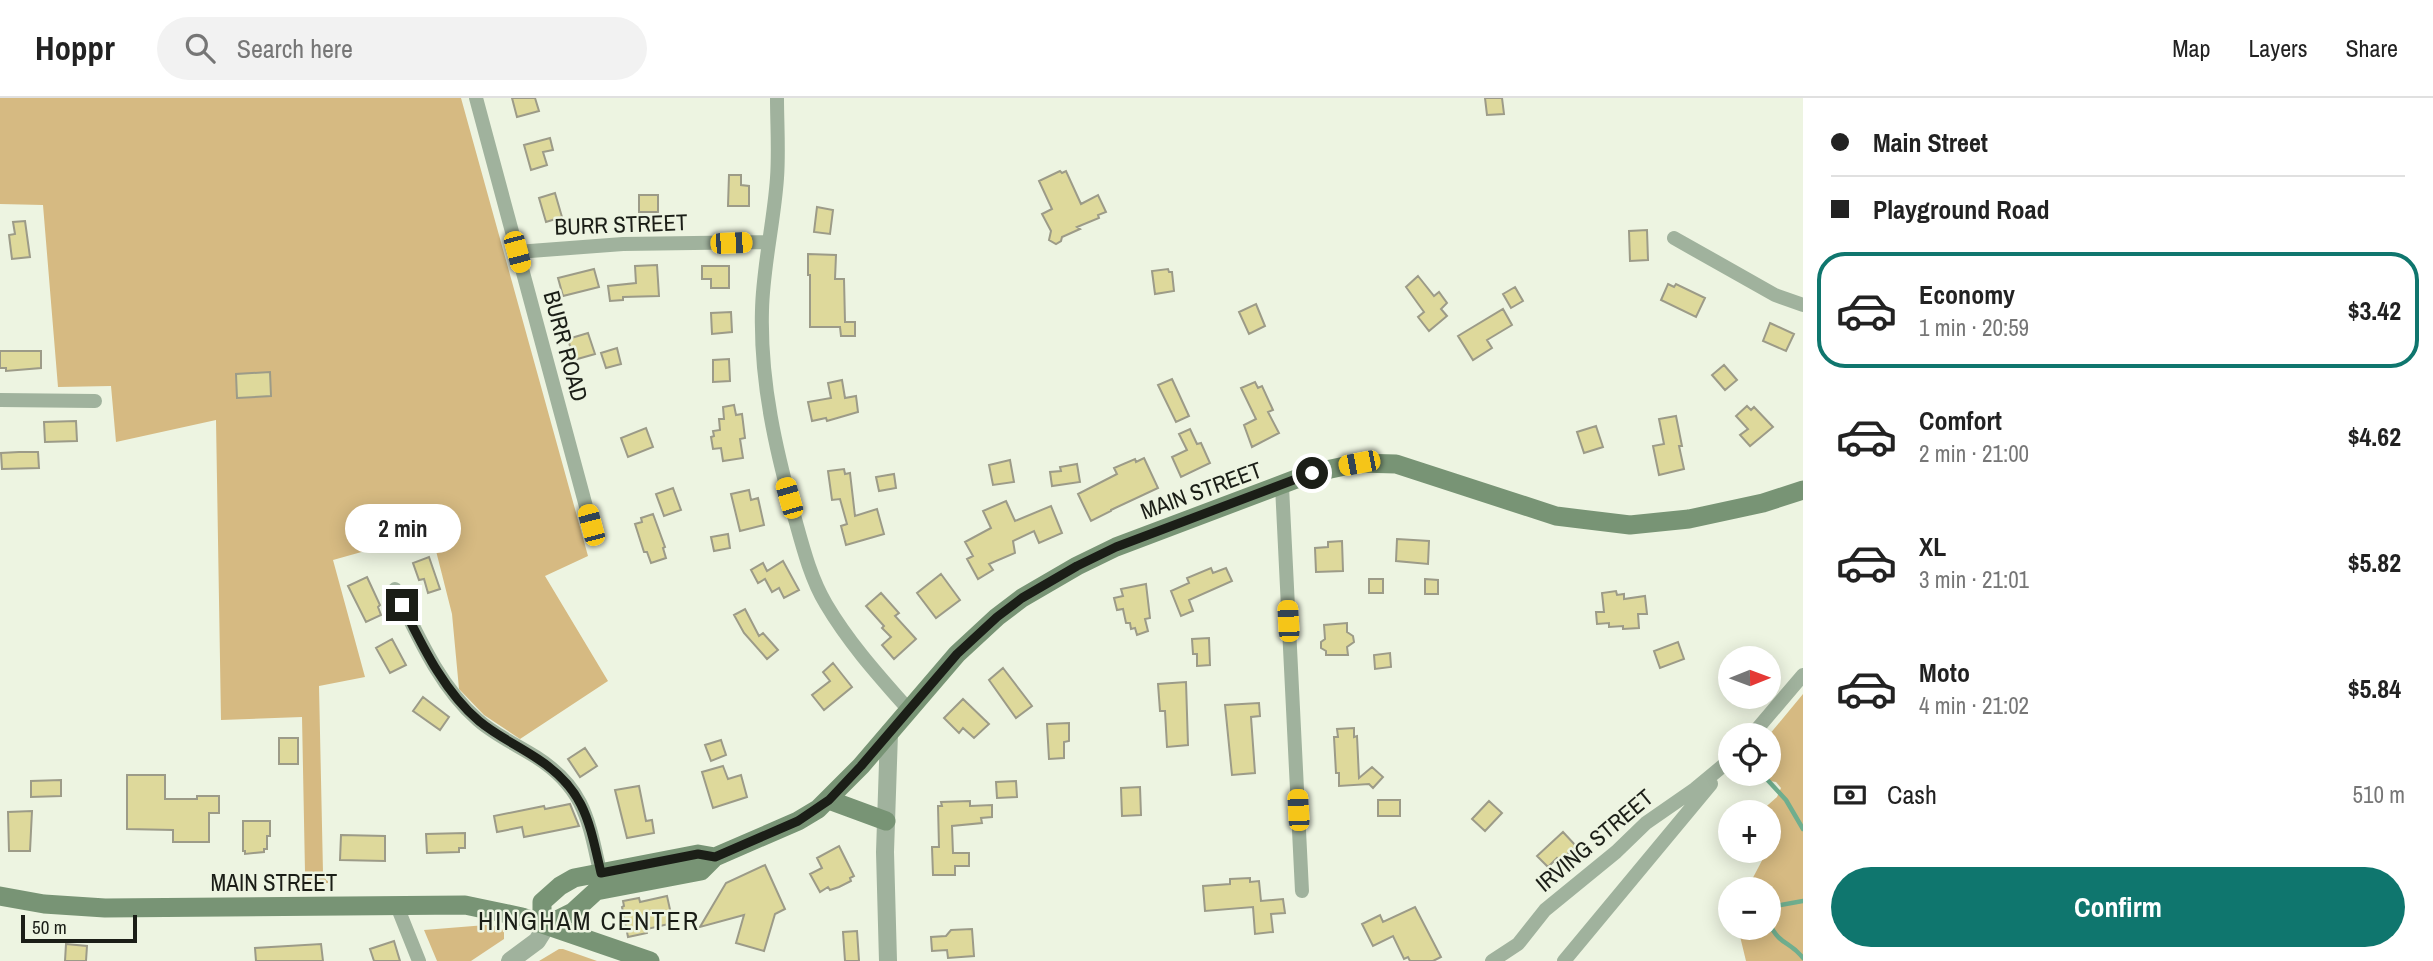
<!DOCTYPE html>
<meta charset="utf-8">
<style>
:root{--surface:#fff;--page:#f2f2f2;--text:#222;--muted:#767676;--line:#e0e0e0;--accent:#0f766e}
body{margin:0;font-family:"Archivo Narrow",sans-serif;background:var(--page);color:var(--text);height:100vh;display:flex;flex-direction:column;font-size:26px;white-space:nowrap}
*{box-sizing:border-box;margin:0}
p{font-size:23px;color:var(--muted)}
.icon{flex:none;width:38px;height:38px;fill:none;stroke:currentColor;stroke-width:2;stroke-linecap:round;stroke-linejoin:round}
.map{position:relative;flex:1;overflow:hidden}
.panel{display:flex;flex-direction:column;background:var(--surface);width:630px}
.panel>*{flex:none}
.guide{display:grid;align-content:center;height:154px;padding:0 28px;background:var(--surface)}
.needle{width:46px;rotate:89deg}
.fabs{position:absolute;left:1718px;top:548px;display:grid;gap:14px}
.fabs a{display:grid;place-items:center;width:63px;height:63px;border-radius:50%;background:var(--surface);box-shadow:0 4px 18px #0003;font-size:35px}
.scale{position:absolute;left:21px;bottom:18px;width:116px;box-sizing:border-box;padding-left:7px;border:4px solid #1b1e17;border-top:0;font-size:19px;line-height:24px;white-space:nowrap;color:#1b1e17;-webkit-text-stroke:5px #edf4e1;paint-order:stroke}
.end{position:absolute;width:32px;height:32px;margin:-16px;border:9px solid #1b1e17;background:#fff;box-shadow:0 0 0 4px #fff}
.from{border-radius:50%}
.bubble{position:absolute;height:49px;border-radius:24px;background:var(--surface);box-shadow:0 4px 18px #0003;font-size:23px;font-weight:700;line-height:49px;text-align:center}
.car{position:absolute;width:21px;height:42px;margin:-21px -10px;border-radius:9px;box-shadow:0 0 5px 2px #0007;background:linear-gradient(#f5c518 24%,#345 0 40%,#f5c518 0 76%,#345 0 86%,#f5c518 0)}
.guide b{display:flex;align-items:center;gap:24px;height:66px;font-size:26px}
.guide b+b{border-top:2px solid var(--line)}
.guide i{width:18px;height:18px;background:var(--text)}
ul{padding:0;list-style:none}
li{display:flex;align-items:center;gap:21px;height:116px;margin:0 14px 10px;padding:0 14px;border:4px solid transparent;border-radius:28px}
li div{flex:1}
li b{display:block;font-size:26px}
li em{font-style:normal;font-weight:700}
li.active{border-color:var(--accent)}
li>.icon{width:63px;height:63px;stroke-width:1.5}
.pay{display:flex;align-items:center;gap:18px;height:77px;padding:0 28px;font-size:26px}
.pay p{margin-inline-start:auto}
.button{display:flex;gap:14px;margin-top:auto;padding:14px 28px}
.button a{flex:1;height:80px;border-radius:42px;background:var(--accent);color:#fff;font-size:28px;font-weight:700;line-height:80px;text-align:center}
header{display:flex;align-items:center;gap:42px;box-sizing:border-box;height:98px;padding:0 35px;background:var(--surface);border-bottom:2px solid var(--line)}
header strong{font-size:33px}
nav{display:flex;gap:38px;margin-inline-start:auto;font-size:24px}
.search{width:490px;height:63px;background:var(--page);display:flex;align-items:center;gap:18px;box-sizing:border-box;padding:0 24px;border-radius:38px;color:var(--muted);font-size:26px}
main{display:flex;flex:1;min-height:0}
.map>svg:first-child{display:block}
</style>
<header>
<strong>Hoppr</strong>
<div class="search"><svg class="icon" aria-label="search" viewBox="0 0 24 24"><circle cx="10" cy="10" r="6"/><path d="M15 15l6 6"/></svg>Search here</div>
<nav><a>Map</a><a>Layers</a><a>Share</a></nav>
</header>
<main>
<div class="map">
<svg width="1803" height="863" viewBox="0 0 1803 863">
<rect width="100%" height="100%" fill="#edf4e1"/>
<path fill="#d6ba82" d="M0,0H461L588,458L545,478L608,583L520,641L484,617L459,591L452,516L433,441L390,446L333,462L365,579L319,588L323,775L326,782L332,785H296L303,781L305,774L302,619L221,622L216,322L116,344L111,288L58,289L43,107L0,106Z
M1803,596V863H1746L1738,830H1769V791H1747L1767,753L1769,752V714H1760L1777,699L1781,690L1776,684L1734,677L1736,676H1769V637Z
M486,827L500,829L504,833V841L471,863H437L424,832Z
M559,851H563L597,863H539Z"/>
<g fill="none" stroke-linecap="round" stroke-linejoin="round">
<path stroke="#6fae8e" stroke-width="4.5" d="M1762,676L1786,702L1803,731
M1769,818L1775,808L1803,803
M1769,825C1780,848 1790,843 1803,860"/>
</g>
<path fill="#ded99b" stroke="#9c9b88" stroke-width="2" d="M512,0H535L539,13L517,19Z
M1485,0H1502L1504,16L1487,17Z
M550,40L553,52L543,54L547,67L531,72L524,47Z
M1060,73L1062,75L1066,73L1081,106L1098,97L1106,114L1098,117L1099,120L1077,129L1080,131L1062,139L1061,143L1056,146L1049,142L1051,133L1042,116L1052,111L1039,83Z
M729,77H741V87L749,88V108H728Z
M555,95L562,119L546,124L539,100Z
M639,97H658V114H639Z
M817,109L833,112L830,136L814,134Z
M25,123L30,159L12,161L9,137L15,136L13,124Z
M1647,132L1648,162L1630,163L1629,133Z
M808,156L836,157L835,181H844L845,224H855V238H841L840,229H810V177H808Z
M657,167L659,198L623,199V202L610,203L608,188L636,185L635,168Z
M702,168H729V190H711V181H702Z
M594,171L599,189L563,198L558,180Z
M1168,171L1169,174H1172L1174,193L1155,196L1152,173Z
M1418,178L1434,198L1439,194L1447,205L1441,211L1447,218L1429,233L1418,219L1424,214L1406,189Z
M1668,186L1674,189L1676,186L1705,200L1696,219L1661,202Z
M1515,189L1523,203L1511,210L1503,196Z
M1256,206L1265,228L1249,236L1239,214Z
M1503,211L1512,227L1487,242L1492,250L1473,262L1458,238Z
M731,214L732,234L712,236L711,215Z
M1770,225L1794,236L1786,253L1763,243Z
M588,235L595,256L574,262L568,241Z
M617,250L621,266L606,270L601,255Z
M0,253H41V270L6,273V270H0Z
M729,261L730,283L713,284V262Z
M1724,267L1737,282L1725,292L1712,277Z
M270,274L271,298L237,300L236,276Z
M1172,281L1189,318L1176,324L1158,287Z
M842,282L845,300L856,298L858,314L827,323L826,320L812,323L808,304L831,300L828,285Z
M1255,284L1258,290L1262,288L1273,312L1268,314L1279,335L1252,349L1244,327L1256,321L1241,290Z
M734,307L736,317L742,316L745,340L740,341L743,360L723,363L721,350L713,351L711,339L714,338L713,333L720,332L719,321H724L723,309Z
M1747,308L1751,312L1754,309L1773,329L1750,348L1740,337L1748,331L1736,318Z
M1676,318L1682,348H1679L1684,371L1659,377L1653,348L1664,346L1659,321Z
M76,323L77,343L45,344L44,324Z
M1596,328L1603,349L1584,355L1577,334Z
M646,330L653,349L628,359L621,340Z
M1190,331L1197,346L1201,345L1210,365L1181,379L1172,359L1187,352L1179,336Z
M19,354H38L39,370L2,371L1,355Z
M1144,360L1158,390L1111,412V413L1091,423L1078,396L1117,376L1114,370L1135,361L1136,364Z
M1010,362L1014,384L993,387L989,367Z
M1077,366L1080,384L1052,388L1050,374L1061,373L1060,369Z
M844,371L845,376L850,375L855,418L877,411L884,436L846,447L841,428L847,426L840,401L832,402L828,373Z
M894,376L896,390L879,393L876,379Z
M673,390L681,412L664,418L656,396Z
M749,392L751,402L758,400L764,427L740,433L731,396Z
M1006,403L1015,423L1051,408L1062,435L1039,445L1034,433L1013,443L1015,455L989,466L993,472L978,481L967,461L973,458L965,444L991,430L983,413Z
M653,416L665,449L663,450L666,460L651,465L647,454H644L635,426L642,424L641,420Z
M728,436L730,450L714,453L711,439Z
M1397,441L1429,443L1428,466L1396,463Z
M1342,443L1343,473L1316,474L1315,450L1328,449V444Z
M429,459L440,491L428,495L424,481L419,482L413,465Z
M783,463L799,492L784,500L779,490L772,494L765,481L758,485L751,472L763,465L767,473Z
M1211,470L1213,475L1226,470L1232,483L1189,502L1193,513L1181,518L1171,493L1189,485L1187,480Z
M941,476L960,502L936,520L917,495Z
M367,479L380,507L378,509L381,517L366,524L348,488Z
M1369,481H1383V495H1369Z
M1425,481L1438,482V496H1425Z
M1146,486L1150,520L1145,521L1148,533L1137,537L1135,530L1131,531L1130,525H1126L1123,511L1117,512L1114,500L1123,498L1121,491Z
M1616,493L1617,497L1624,496V501L1645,498L1647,516H1638L1639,530L1623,531V528L1609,529V525L1597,526L1596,514H1604L1602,495Z
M881,495L899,515L895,518L916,541L894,561L882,547L891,539L882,530L884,528L866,508Z
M745,511L759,538L763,535L778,552L767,561L744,535L734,517Z
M1347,525V534L1353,538L1354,544L1347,549L1348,557H1326V553L1321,550V544L1325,541L1324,527Z
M1209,540L1210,567L1197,568V556H1193L1192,541Z
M392,541L406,567L390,575L376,550Z
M1678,544L1684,561L1660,570L1654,553Z
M1390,555L1391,569L1375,571L1374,557Z
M833,565L852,589L824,612L812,597L830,583L823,574Z
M1003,570L1032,608L1016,620L989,582Z
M1186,584L1188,647L1167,649L1165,613H1160L1158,586Z
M423,599L449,619L440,632L413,613Z
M963,601L989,626L974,640L963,630L959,635L944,620Z
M1259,605L1260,618L1251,619L1255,675L1232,677L1225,607Z
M1069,625V643L1064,644V660L1049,661L1047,626Z
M1354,630V639L1357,638L1359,680L1372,669L1383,679L1373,690L1369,686L1339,688V675H1336L1334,639H1338L1337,631Z
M279,640H298V666H279Z
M721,642L726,657L711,663L705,647Z
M585,650L597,668L580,679L568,661Z
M723,668L728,681L741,677L747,699L713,710L702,674Z
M127,677H165V701H197V698H219V715H209V744H173V732L127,731Z
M61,682V698L31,699V683Z
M1016,683L1017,699L997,700L996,684Z
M639,688L646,723L652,722L654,735L627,740L615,692Z
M1140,689L1141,717L1122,718L1121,690Z
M1378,702H1400V718H1378Z
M970,703V708L992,707V719L981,720L982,725L952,728L953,755H969V768H955V777H933L932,749H939L938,708H942L941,704Z
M1489,703L1502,715L1485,733L1472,721Z
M570,706L579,728L524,739L522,729L497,734L494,718L544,708L545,711Z
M32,713L30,753H9L8,714Z
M243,723H270V738H267V751H264V754L245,756V753H243Z
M1563,734L1576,748L1560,763L1557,760L1548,769L1537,758Z
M465,735V750H459V754L427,755L426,736Z
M341,737L385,738V763L340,762Z
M839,748L854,778L850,780L851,783L839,789L830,792L828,789L820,794L810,776L822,770L817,760Z
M765,767L785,811L775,816L764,853L736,845L744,817L700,829L726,785Z
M1250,780V784L1259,783L1261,803L1283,801L1285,815L1271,816L1273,834L1255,836L1253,809L1205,813L1203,788L1230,786V781Z
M667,798L673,825L647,831V835L628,839L622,809L624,808L623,803L639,800L640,804Z
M1415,809L1441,859L1433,863H1410L1408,859L1404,861L1393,838L1373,848L1362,826L1380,817L1383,824Z
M972,831L974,858L948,860L947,852L932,853L931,839L946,838L951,832Z
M857,833L859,863H845L843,834Z
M394,843L400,863H374L370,851Z
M66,846L87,848L86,863H65Z
M321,846L323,863H256L255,850Z"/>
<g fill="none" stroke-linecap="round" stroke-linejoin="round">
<path stroke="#a0b29d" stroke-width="14" d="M476,0L591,427
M777,0C777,26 779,53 777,80C774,124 763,168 762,212C760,284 776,353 795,421C803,450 811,481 826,506C849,545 878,577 908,611
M1674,140L1775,197L1803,207
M517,154L623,146L769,144
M0,302L95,303
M1282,388L1302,793
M395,491C417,536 439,588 478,622C495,637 517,647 536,659C588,692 589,728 602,782
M1752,637L1803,577
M397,808L419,863
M1492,863L1518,846L1545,812L1616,754L1646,725L1695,691L1731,661
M1564,863L1711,686"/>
<path stroke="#a0b29d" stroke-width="18" d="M510,863L537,843L547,827
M888,863L885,754L889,635"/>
<path stroke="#789475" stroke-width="19" d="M829,702L886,723
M0,798L44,806L105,810L465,807L522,819L650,863
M547,827L573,814L596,793L701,773L715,759L798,723L818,711L861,668L957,556L997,519L1022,500L1077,468L1116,449L1312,375L1359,365L1396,366L1556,418L1630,427L1689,421L1763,405L1803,392
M547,827L542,816V804L560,788L574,780L698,756L715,759"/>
</g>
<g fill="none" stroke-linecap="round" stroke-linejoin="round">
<path stroke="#1b1e17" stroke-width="9" d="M402,507C422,547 444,594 479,623C497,638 519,648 538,661C585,692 589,723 601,775L698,756L715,759L798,723L829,702L861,668L957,556L997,519L1022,500L1077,468L1116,449L1312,375"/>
</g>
<g text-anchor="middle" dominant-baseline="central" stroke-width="5" stroke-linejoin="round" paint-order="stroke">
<g font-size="23" fill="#1b1e17" stroke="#edf4e1">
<text transform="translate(621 126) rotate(-2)">BURR STREET</text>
<text transform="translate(566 248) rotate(75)">BURR ROAD</text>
<text transform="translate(1201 392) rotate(-20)">MAIN STREET</text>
<text transform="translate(1594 742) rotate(-40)">IRVING STREET</text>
<text x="274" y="784">MAIN STREET</text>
</g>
<g font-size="26" letter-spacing="2" fill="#1b1e17" stroke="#edf4e1">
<text x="589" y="822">HINGHAM CENTER</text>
</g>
</g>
</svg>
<div class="fabs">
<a><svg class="needle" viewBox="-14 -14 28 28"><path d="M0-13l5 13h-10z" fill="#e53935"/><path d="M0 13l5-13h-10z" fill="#767676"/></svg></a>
<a><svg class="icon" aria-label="locate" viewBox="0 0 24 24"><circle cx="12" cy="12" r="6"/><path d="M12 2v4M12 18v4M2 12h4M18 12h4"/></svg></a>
<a>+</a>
<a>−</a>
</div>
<div class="scale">50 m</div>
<i class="end from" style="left:1312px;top:375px"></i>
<i class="end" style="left:402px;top:507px"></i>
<div class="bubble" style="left:345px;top:406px;width:116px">2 min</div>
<i class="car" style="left:731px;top:145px;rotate:88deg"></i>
<i class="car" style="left:517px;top:154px;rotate:165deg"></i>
<i class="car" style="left:1359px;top:365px;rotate:259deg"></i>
<i class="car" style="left:789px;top:400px;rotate:344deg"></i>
<i class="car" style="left:591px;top:427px;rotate:345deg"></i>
<i class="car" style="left:1288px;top:523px;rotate:357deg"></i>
<i class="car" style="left:1298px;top:712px;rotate:357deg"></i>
</div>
<section class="panel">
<div class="guide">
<b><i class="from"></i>Main Street</b>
<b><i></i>Playground Road</b>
</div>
<ul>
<li class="active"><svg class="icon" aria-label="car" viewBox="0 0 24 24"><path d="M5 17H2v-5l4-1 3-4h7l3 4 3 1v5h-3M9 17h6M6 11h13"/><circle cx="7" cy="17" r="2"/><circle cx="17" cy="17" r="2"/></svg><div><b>Economy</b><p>1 min · 20:59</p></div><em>$3.42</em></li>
<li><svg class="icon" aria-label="car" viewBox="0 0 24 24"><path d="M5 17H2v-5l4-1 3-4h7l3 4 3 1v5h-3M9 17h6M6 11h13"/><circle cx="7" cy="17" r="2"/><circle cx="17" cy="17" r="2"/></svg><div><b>Comfort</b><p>2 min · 21:00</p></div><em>$4.62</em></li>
<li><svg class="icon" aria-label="car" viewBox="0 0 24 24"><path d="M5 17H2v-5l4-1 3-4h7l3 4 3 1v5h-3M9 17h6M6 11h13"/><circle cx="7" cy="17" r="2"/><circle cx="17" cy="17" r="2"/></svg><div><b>XL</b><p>3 min · 21:01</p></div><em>$5.82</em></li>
<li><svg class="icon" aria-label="car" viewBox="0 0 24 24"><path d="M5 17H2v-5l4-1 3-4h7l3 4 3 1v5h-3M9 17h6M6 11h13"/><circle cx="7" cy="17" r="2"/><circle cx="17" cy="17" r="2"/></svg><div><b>Moto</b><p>4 min · 21:02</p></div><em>$5.84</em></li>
</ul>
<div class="pay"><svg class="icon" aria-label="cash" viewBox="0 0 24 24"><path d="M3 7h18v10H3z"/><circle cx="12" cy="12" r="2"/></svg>Cash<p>510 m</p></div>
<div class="button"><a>Confirm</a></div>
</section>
</main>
